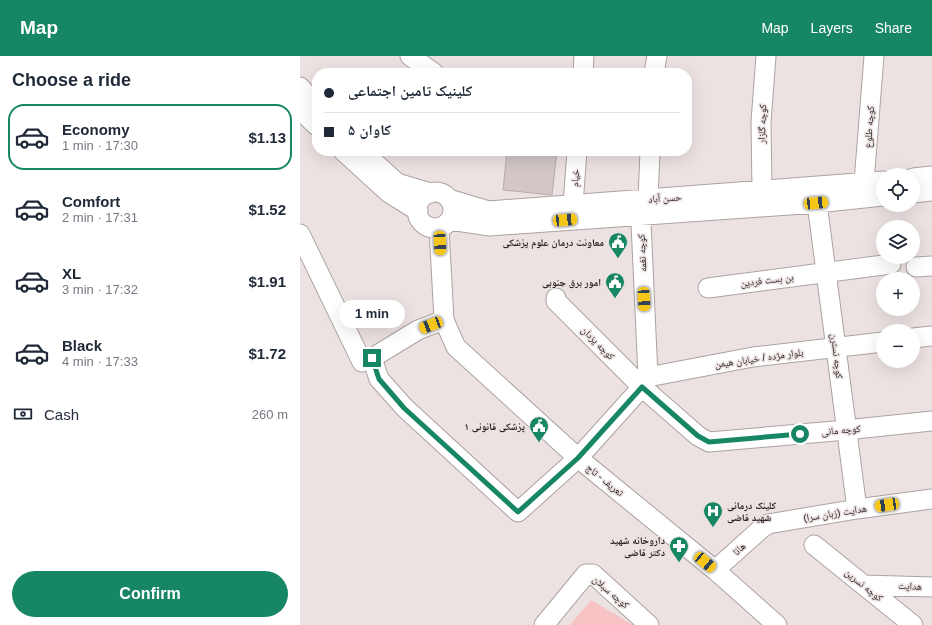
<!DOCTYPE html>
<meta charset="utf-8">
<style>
:root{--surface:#fff;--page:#f6f6f7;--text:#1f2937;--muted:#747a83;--line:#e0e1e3;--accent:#178664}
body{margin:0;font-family:Arial,"Noto Naskh Arabic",sans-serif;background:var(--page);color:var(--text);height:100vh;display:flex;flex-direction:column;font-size:15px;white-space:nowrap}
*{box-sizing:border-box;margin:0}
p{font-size:13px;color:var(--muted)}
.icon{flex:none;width:22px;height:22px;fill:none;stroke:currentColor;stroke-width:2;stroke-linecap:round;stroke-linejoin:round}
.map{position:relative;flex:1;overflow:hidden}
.sheet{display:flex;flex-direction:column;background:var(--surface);width:300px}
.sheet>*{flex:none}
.banner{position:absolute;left:12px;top:12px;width:380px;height:88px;border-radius:16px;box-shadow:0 4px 16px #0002;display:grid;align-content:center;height:88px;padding:0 12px;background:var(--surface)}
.controls{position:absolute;left:576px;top:112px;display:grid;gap:8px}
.controls a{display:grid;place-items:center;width:44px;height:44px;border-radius:50%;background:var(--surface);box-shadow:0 4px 16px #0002;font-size:20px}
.end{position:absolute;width:18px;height:18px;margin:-9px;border:5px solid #178664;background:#fff;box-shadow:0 0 0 2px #fff}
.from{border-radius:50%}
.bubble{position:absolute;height:28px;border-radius:14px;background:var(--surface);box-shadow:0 4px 16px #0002;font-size:13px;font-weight:800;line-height:28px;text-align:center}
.car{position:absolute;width:12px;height:24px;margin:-12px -6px;border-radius:5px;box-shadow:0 0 3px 1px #0007;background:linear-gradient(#f5c518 24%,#345 0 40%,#f5c518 0 76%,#345 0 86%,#f5c518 0)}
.banner b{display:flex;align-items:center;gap:14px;height:38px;font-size:15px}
.banner b+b{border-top:1px solid var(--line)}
.banner i{width:10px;height:10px;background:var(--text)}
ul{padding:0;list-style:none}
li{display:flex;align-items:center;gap:12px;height:66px;margin:0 8px 6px;padding:0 4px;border:2px solid transparent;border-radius:16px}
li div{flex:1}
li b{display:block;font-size:15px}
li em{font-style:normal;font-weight:800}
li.selected{border-color:var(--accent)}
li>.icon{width:36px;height:36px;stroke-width:1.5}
h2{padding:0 12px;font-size:18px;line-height:48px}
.pay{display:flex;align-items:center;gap:10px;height:44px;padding:0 12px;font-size:15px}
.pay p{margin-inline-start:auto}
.button{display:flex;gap:8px;margin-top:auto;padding:8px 12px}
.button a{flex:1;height:46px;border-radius:24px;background:var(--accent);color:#fff;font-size:16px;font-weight:800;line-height:46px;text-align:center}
header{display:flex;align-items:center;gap:24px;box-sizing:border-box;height:56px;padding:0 20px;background:var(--accent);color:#fff}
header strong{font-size:19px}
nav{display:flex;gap:22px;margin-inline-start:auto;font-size:14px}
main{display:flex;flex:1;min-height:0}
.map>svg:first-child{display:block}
</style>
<header>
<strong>Map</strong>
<nav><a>Map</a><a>Layers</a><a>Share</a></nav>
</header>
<main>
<section class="sheet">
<h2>Choose a ride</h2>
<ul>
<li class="selected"><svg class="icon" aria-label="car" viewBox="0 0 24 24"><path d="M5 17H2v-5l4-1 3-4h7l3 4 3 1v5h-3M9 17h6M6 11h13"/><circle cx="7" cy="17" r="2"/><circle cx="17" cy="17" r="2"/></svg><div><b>Economy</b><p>1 min · 17:30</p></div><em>$1.13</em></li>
<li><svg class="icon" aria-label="car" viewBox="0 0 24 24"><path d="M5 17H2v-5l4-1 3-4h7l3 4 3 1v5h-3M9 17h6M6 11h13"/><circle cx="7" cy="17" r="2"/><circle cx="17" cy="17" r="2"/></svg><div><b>Comfort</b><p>2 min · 17:31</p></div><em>$1.52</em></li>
<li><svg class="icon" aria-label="car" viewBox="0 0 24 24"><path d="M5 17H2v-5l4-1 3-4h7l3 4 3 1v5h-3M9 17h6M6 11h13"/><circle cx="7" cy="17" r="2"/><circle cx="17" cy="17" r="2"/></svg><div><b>XL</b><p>3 min · 17:32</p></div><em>$1.91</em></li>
<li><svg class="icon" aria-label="car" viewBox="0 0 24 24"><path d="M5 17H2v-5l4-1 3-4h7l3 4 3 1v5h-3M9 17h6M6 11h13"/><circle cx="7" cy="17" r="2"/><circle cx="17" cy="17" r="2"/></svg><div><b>Black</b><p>4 min · 17:33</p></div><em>$1.72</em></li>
</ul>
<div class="pay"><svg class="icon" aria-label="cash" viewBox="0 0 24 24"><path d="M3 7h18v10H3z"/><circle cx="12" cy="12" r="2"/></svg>Cash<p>260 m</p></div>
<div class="button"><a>Confirm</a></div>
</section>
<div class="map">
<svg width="632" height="569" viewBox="0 0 632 569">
<rect width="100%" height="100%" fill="#ede2e2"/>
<path fill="#f8c3c4" d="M291,544L333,569H270Z"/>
<path fill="#d2c6c7" stroke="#b7acac" d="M207,95H257L252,139L203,134Z"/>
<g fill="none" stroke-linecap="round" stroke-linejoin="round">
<defs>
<path id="minor" d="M110,0L134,17
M283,17L284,0
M354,17L357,0
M0,31L17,50
M0,54L17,70
M43,95L89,137L118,155
M62,95L97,127L131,137
M613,122L632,120
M462,135L461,66L466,0
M117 154a18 18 0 1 1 36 0a18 18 0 1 1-36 0Z
M613,137L632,135
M563,139L574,0
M149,143L189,155L583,125
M348,144L350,95
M340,145L348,321
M517,147L557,453
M273,149L277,95
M150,164L190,170L517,147L583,140
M139,172L144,264L156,291L278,402L415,514L477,569
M0,178L62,306
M616,211L632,210
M408,232L591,208
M256,242V245L342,331L398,380L409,386L546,374L632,365
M144,264L118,274L72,302L79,323L105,352L218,456L278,402L342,331L348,321L453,301L583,286
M613,282L632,280
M514,489L613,569
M415,514L462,472L468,468L557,453L632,443
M564,529L632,531
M244,569L286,518H293L349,569"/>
</defs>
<use href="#minor" stroke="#ada2a2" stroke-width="21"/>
<use href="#minor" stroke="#fff" stroke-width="19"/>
</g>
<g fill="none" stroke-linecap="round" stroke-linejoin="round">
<path stroke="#178664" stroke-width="5" d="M72,302L79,323L104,352L218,456L278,402L342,331L398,380L409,386L500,378"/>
</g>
<defs>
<symbol id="civic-pin" viewBox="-11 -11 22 30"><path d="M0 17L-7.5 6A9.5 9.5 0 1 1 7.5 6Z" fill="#178664" stroke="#ede2e2"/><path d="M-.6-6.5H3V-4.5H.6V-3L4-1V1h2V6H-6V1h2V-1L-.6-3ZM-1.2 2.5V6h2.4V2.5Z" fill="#fff"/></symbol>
<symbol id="hospital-pin" viewBox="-11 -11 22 30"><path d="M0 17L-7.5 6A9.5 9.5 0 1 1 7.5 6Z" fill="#178664" stroke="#ede2e2"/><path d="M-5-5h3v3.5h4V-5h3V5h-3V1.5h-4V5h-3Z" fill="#fff"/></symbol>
<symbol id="pharmacy-pin" viewBox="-11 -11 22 30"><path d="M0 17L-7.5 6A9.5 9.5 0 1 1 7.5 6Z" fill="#178664" stroke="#ede2e2"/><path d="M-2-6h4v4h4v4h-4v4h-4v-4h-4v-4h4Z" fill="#fff"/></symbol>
</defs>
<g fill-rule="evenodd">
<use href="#civic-pin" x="307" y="175" width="22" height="30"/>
<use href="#civic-pin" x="304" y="215" width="22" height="30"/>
<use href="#civic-pin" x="228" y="359" width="22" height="30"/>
<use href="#hospital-pin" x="402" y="444" width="22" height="30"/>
<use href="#pharmacy-pin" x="368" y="479" width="22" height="30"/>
</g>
<g text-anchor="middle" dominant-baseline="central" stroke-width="3" stroke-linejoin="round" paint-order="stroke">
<g font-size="10" fill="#2a2626" stroke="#ede2e2">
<text transform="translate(462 68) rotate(-88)">کوچه گلزار</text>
<text transform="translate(569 71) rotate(-86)">کوچه طلوع</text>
<text transform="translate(275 122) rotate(-86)">خیام</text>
<text transform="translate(365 142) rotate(-4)">حسن آباد</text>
<text transform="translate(342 197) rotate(-93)">کوچه نغمه</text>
<text transform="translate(467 224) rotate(-7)">بن بست فردین</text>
<text transform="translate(298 287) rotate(45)">کوچه یزدان</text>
<text transform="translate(537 300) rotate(83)">کوچه نسترن</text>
<text transform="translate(459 302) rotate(-8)">بلوار مژده / خیابان هیمن</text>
<text transform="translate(541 374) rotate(-5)">کوچه مانی</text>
<text transform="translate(305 424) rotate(39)">تعریف - تاج</text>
<text transform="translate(535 457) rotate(-9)">هدایت (زبان سرا)</text>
<text transform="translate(439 493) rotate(-43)">هانا</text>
<text transform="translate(564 529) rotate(39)">کوچه نسرین</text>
<text transform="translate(610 530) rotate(2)">هدایت</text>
<text transform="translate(311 536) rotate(41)">کوچه سبلان</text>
</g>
<g font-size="10" font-weight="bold" fill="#2a2626" stroke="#ede2e2" text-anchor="end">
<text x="304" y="186">معاونت درمان علوم پزشکی</text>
<text x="301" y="226">امور برق جنوبی</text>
<text x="225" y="370">پزشکی قانونی ۱</text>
<text x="427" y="449" text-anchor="start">کلینک درمانی<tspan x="427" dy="12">شهید قاضی</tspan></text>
<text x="365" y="484">داروخانه شهید<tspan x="365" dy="12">دکتر قاضی</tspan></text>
</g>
</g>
</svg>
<div class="controls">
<a><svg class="icon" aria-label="locate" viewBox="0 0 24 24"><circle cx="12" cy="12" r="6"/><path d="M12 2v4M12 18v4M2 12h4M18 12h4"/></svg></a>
<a><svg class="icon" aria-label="layers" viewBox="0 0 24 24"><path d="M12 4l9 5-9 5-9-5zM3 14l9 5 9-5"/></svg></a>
<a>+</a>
<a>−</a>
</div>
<i class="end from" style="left:500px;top:378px"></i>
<i class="end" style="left:72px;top:302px"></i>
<div class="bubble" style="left:39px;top:244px;width:66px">1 min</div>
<i class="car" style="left:516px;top:147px;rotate:85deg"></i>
<i class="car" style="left:265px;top:164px;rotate:85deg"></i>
<i class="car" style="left:140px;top:187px;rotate:177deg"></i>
<i class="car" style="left:344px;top:243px;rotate:177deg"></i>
<i class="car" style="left:131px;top:269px;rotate:249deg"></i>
<i class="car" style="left:587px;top:449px;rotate:262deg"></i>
<i class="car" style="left:405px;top:506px;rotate:130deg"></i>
<div class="banner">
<b><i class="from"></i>کلینیک تامین اجتماعی</b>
<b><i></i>کاوان ۵</b>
</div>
</div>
</main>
